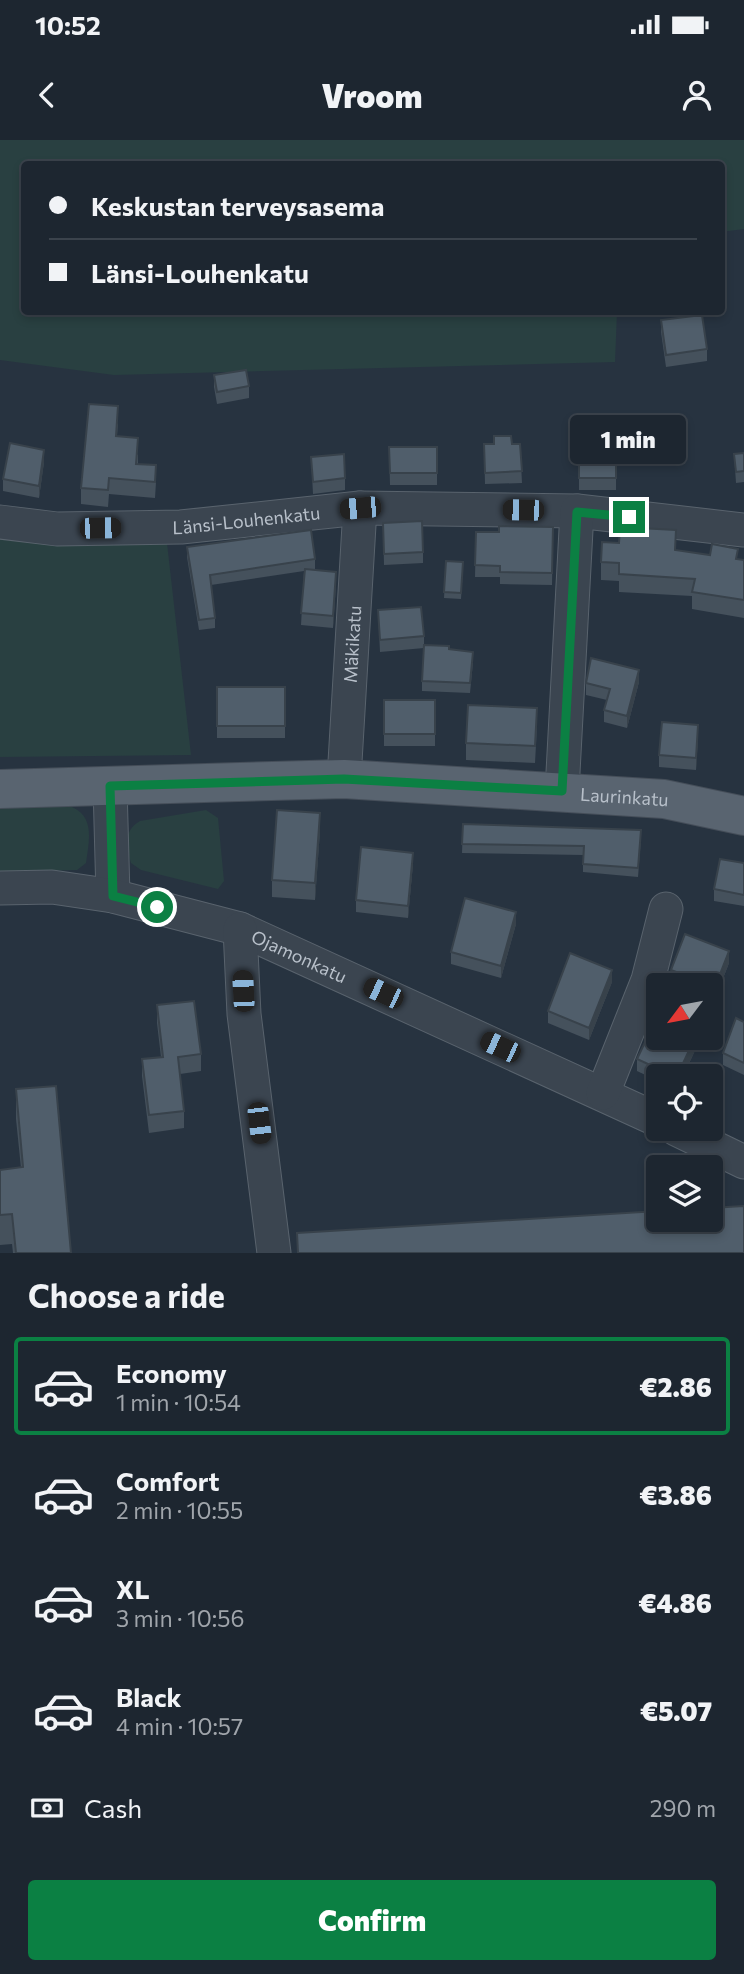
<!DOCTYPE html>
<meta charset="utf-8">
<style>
:root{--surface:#1d2630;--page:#2a323c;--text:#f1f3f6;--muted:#a0a5ab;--line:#3b434c;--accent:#0b8043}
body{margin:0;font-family:Commissioner,sans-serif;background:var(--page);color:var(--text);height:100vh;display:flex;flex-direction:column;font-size:26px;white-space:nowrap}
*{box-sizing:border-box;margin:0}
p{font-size:23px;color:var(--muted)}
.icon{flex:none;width:38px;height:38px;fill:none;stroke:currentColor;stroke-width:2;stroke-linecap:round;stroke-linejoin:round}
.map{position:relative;height:1113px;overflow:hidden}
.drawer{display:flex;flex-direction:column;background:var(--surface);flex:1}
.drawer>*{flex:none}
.hud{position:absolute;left:21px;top:21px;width:704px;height:154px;border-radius:7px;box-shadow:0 4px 10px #0003,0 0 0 2px var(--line);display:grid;align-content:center;height:154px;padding:0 28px;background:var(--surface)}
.needle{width:46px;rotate:238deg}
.buttons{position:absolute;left:646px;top:833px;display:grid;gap:14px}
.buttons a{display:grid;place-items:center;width:77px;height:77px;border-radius:7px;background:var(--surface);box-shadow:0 4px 10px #0003,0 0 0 2px var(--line);font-size:35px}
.end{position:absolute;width:32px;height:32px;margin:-16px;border:9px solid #0b8043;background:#fff;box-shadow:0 0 0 4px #fff}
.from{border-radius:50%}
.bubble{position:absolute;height:49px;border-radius:7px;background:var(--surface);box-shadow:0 4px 10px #0003,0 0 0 2px var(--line);font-size:23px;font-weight:800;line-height:49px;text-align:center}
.car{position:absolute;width:21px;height:42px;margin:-21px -10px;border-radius:9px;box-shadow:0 0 5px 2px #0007;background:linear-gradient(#222 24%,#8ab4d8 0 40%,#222 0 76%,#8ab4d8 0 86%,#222 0)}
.hud b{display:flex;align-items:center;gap:24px;height:66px;font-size:26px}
.hud b+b{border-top:2px solid var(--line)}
.hud i{width:18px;height:18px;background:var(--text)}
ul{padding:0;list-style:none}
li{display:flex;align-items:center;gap:21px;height:98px;margin:0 14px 10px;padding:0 14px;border:4px solid transparent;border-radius:7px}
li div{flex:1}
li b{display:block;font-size:26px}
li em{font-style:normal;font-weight:800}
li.on{border-color:var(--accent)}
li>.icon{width:63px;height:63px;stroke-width:1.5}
h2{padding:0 28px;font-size:32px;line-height:84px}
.pay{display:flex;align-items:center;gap:18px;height:77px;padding:0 28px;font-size:26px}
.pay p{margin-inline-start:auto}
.cta{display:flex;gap:14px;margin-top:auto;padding:14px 28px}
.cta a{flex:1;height:80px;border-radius:7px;background:var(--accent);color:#fff;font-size:28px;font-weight:800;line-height:80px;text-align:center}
.status{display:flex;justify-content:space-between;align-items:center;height:49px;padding:0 35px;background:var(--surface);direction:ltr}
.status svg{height:19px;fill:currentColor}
header{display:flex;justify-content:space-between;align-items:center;height:91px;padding:0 28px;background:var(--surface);font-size:32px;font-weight:800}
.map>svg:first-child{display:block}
</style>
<div class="status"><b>10:52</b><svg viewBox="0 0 49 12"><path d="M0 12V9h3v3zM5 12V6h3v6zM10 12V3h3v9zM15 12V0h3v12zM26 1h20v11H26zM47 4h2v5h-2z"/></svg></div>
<header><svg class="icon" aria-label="back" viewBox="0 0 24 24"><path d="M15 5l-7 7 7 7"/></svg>Vroom<svg class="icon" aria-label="person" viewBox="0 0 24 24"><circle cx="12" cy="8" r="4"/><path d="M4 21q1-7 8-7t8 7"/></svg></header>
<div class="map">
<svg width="744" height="1113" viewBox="0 0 744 1113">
<rect width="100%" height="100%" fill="#273340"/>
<path fill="#294041" d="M0,0H744V89L721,92V24H24V172H617L615,222L114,235L0,220Z
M0,395L167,403L191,615L0,617Z
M0,666L72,667C95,677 89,701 86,723L77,730L0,732Z
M206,670L218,678L224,741L218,749L141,730L131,723C126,706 123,691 140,681Z"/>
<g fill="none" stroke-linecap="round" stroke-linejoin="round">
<defs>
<g id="minor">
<path id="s1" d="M0,382L57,389L181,387L360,368L577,371L744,390"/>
<path id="s2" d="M344,639L360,368"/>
<path d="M110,646L113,756"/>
<path d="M562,651L577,371"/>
<path id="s3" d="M0,748L52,747L113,756L240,789L658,980"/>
<path d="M240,789L244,874L274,1113"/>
<path d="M603,953L648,840L666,769"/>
<path d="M676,989L744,1022"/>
</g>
<g id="major">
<path id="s4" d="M0,649L344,639L664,659L744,676"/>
</g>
</defs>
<use href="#minor" stroke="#59636d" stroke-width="35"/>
<use href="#major" stroke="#454e59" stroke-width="40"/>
<use href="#minor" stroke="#3b4550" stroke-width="33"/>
<use href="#major" stroke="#596470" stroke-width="38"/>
</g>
<path fill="#45515c" d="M661,180L707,209V221L666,227L661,192Z
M214,235L249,246V258L217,264L214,247Z
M118,283L117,296L138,315V324L156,342L155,358L109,354L108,367L81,364V348Z
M579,301L616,302V350H579Z
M484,304H520L522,343L485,344Z
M389,307H437V345H390Z
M744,313V342L736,343L734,314Z
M311,317L345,338V350L313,354Z
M44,322L39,358L3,351V339Z
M383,383L423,412V423L384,425Z
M553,387L552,445L500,444V437H475L476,392H499Z
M187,407L315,419V429L312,430L336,444L333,488L301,485L304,431L211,445L215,478V488L199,490L187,417Z
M676,410L744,420V478L692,469V456L619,452V441L601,440V422Z
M446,421L463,428L461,459L444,458Z
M378,470L424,496V508L380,512Z
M449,509L473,522L470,553L422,551V541Z
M639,542L627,588L604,582V570L607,560L586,555V543Z
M217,547H285V598H217Z
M384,560H435V606H384Z
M537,586L535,623L466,620V603Z
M698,597L696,630L659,627V615Z
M463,684L641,699L638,737L583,732V715L462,713Z
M320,691L315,760L272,757V740Z
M744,723V766L714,761V749Z
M413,724L408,778L356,772V760Z
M516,784L501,838L451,824V812Z
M729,823L715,859L710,858V845H679L671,842V830Z
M612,842L589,900L548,883V871Z
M157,865L201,914V931L180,934L184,971V988L149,993L142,936V919L161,917L157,883Z
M744,882V935L723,925V913Z
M701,898L683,936H658V941L637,931V919Z
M16,949L71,1113H13L12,1104L0,1105V1030L21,1028L16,979Z"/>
<path fill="#38424b" d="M44,310V322L39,358V346Z
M336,432V444L333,488V476Z
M639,530V542L627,588V576Z
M698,585V597L696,630V618Z
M320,673V691L315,760V743Z
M413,713V724L408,778V766Z
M516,772V784L501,838V826Z
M729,811V823L715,859V847Z
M612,830V842L589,900V888Z
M695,898H701L683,936H677Z"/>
<path fill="#505e6b" stroke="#38424b" stroke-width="2" d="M702,175L707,209L666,215L661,180Z
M246,230L249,246L217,252L214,235Z
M89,264L118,266L116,296L138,298L136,324L156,325L155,342L109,338L108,350L81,348Z
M494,296H511L512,304H520L522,331L485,333L484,304H494Z
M579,301L616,302V338H579Z
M10,303L44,310L39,346L3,339Z
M389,307H437V333H390Z
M744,313V331L736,332L734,314Z
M344,314L345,338L313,342L311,317Z
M422,381L423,412L384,414L383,383Z
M499,386L553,387L552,433L500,432V426L475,425L476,392H499Z
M620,387L676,390L675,410L710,415L712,404L738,409L736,419L744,420V460L692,452L695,439L619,434V423L601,422L602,402L619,403Z
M311,390L315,419L210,435L215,478L199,480L187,407Z
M446,421L463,422L461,453L444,452Z
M305,429L336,432L333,476L301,473Z
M421,467L424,496L380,500L378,470Z
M424,505L449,506V509L473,512L470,543L422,541Z
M591,518L639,530L627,576L604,570L610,549L586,543Z
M217,547H285V586H217Z
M384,560H435V594H384Z
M468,565L537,568L535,606L466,603Z
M662,582L698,585L696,618L659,615Z
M277,670L320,673L315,743L272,740Z
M463,684L641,690L638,728L583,724L584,706L462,704Z
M361,707L413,713L408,766L356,760Z
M720,719L744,723V755L714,749Z
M465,758L516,772L501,826L451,812Z
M685,794L729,811L715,847L671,830Z
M570,813L612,830L589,888L548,871Z
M194,861L201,914L178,917L184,971L149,975L142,919L163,917L157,865Z
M658,875V898H695L677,936H674L637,919Z
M736,878L744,882V923L723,913Z
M56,946L71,1113H16L12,1074L0,1075V1030L23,1027L16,949Z
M744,1066V1113H298L297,1093L658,1071V1080H710V1068Z"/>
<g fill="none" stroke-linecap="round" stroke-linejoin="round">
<path stroke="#0b8043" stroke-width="9" d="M157,767L113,756L110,646L344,639L562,651L577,372L629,377"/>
</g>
<g text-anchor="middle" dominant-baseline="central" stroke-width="5" stroke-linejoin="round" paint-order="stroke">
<g font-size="18" fill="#b8c0ca" stroke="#202a35">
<text stroke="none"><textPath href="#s1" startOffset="247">Länsi-Louhenkatu</textPath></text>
<text stroke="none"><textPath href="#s2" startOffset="135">Mäkikatu</textPath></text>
<text stroke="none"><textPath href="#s4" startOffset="625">Laurinkatu</textPath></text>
<text stroke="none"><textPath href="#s3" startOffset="310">Ojamonkatu</textPath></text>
</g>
</g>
</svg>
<div class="buttons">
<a><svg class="needle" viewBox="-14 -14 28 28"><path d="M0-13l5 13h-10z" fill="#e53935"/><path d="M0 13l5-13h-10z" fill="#a0a5ab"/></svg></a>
<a><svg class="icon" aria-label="locate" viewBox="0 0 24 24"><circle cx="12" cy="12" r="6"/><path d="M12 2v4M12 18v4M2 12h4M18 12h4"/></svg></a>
<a><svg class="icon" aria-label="layers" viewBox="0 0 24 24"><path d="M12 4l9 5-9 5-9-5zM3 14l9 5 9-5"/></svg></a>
</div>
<i class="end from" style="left:157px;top:767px"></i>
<i class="end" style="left:629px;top:377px"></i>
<div class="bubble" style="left:570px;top:275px;width:116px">1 min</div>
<i class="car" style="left:360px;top:368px;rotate:265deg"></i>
<i class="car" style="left:523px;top:370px;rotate:271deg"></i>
<i class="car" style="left:100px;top:388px;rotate:89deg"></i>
<i class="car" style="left:243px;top:851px;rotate:357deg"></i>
<i class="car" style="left:383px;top:853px;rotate:295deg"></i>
<i class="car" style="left:500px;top:907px;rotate:295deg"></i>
<i class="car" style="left:259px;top:983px;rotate:173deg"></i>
<div class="hud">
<b><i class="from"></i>Keskustan terveysasema</b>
<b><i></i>Länsi-Louhenkatu</b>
</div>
</div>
<section class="drawer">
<h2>Choose a ride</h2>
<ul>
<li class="on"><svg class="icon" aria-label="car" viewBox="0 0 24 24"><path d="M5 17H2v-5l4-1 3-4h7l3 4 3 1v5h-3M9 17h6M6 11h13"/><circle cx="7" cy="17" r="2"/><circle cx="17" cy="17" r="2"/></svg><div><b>Economy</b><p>1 min · 10:54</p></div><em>€2.86</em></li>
<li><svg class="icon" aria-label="car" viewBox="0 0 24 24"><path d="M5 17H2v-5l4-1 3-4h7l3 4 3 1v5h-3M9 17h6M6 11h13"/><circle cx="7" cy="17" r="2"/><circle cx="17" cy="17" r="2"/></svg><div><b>Comfort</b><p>2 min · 10:55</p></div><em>€3.86</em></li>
<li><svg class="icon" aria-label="car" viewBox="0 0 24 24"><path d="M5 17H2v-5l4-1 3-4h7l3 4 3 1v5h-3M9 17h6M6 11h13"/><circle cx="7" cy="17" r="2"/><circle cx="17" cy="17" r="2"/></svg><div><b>XL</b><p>3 min · 10:56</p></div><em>€4.86</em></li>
<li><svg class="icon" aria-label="car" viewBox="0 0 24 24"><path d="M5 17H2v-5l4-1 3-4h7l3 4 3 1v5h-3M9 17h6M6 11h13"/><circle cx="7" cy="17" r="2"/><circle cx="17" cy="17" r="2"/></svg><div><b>Black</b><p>4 min · 10:57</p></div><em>€5.07</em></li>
</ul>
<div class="pay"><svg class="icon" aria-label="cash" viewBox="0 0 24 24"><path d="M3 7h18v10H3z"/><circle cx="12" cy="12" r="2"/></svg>Cash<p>290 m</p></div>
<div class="cta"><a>Confirm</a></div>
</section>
